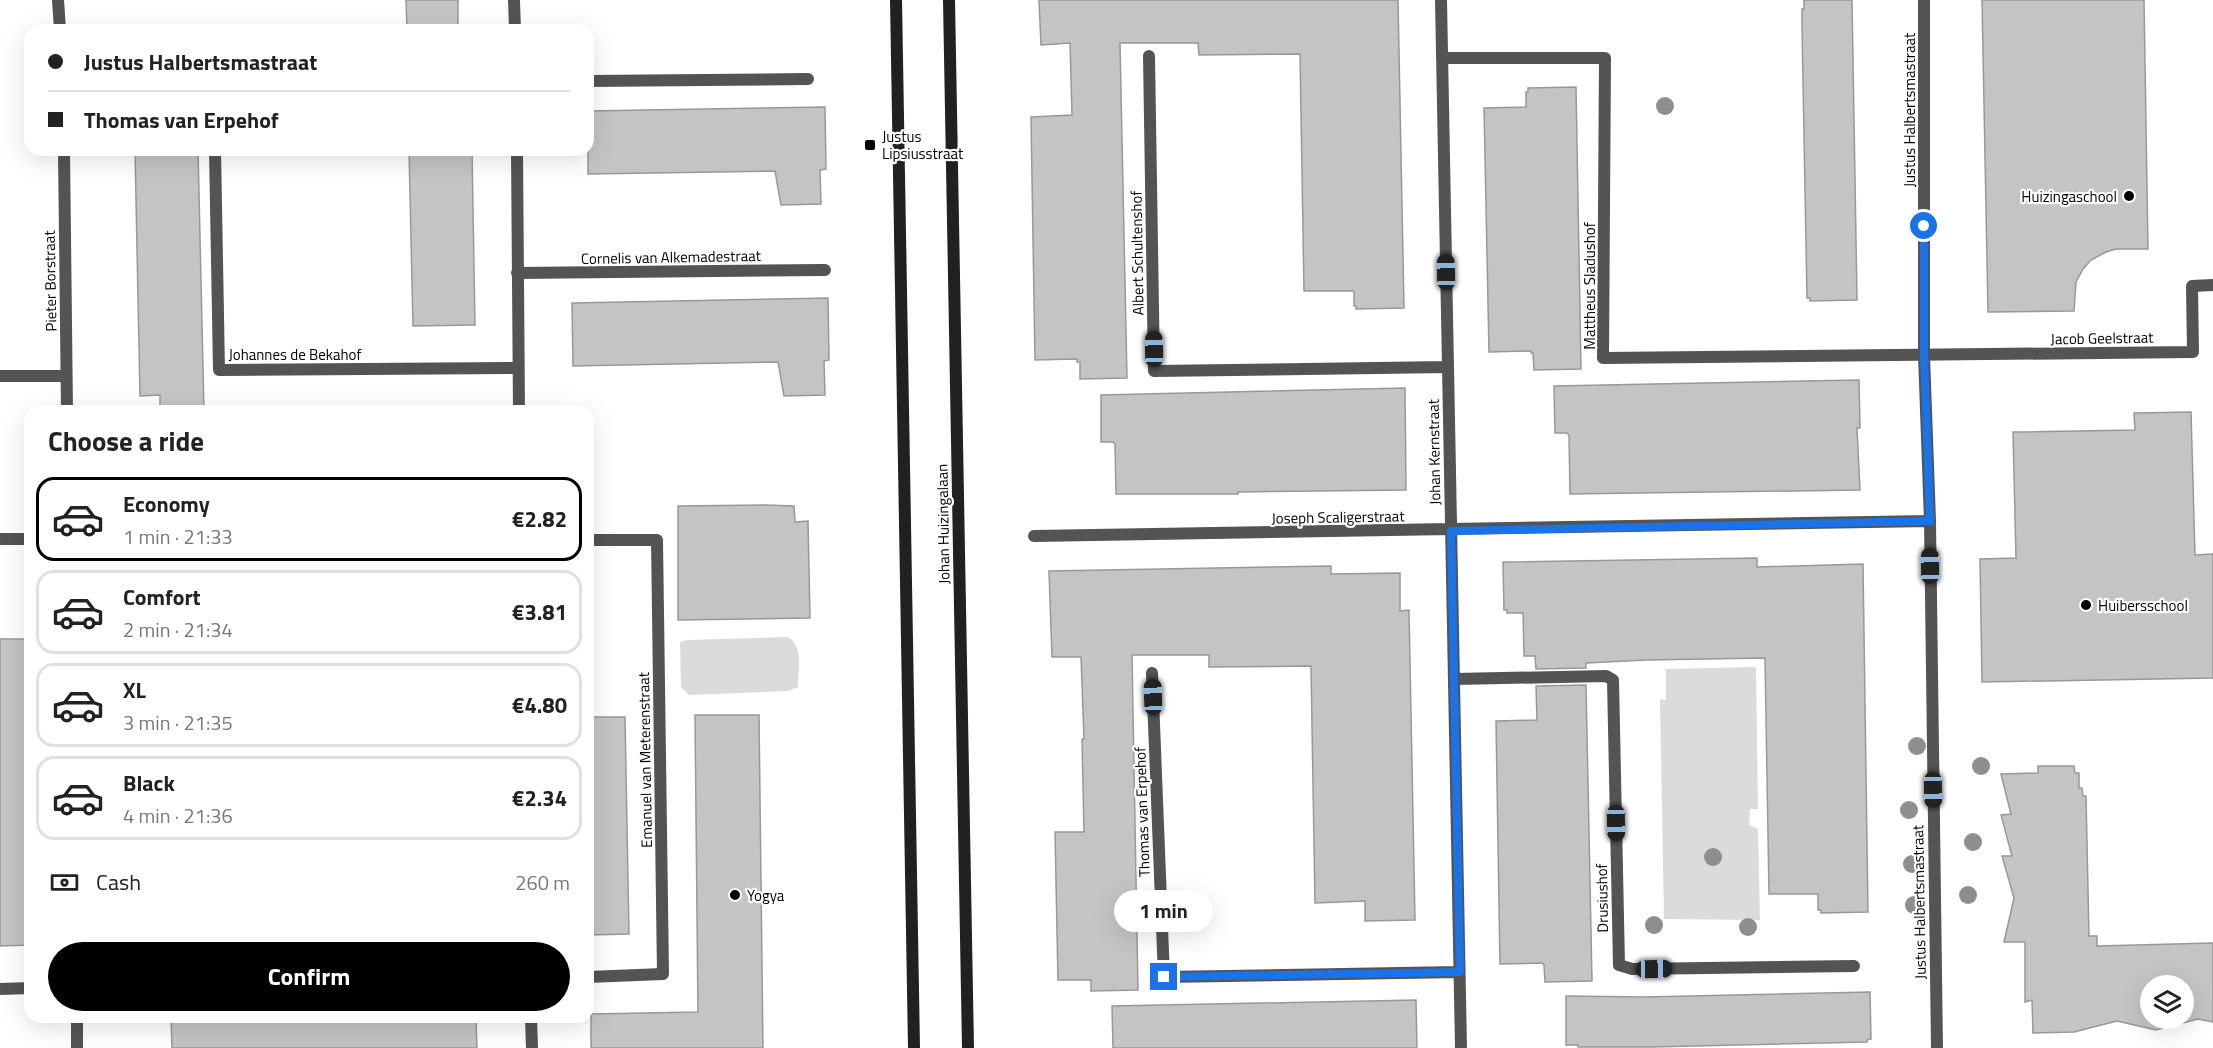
<!DOCTYPE html>
<meta charset="utf-8">
<style>
:root{--surface:#fff;--page:#f6f6f6;--text:#222;--muted:#767676;--line:#e0e0e0;--accent:#000}
body{margin:0;font-family:"Titillium Web",sans-serif;background:var(--page);color:var(--text);height:100vh;display:flex;flex-direction:column;font-size:22px;white-space:nowrap}
*{box-sizing:border-box;margin:0}
p{font-size:20px;color:var(--muted)}
.icon{flex:none;width:33px;height:33px;fill:none;stroke:currentColor;stroke-width:2;stroke-linecap:round;stroke-linejoin:round}
.map{position:relative;flex:1;overflow:hidden}
.panel{position:absolute;left:24px;top:405px;width:570px;height:618px;display:flex;flex-direction:column;background:var(--surface);border-radius:18px;box-shadow:0 6px 24px #0002}
.panel>*{flex:none}
.guide{position:absolute;left:24px;top:24px;width:570px;height:132px;border-radius:18px;box-shadow:0 6px 24px #0002;display:grid;align-content:center;height:132px;padding:0 24px;background:var(--surface)}
.controls{position:absolute;left:2140px;top:975px;display:grid;gap:12px}
.controls a{display:grid;place-items:center;width:54px;height:54px;border-radius:50%;background:var(--surface);box-shadow:0 6px 24px #0002;font-size:30px}
.end{position:absolute;width:27px;height:27px;margin:-14px;border:8px solid #1a73e8;background:#fff;box-shadow:0 0 0 3px #fff}
.from{border-radius:50%}
.bubble{position:absolute;height:42px;border-radius:21px;background:var(--surface);box-shadow:0 6px 24px #0002;font-size:20px;font-weight:700;line-height:42px;text-align:center}
.car{position:absolute;width:18px;height:36px;margin:-18px -9px;border-radius:8px;box-shadow:0 0 4px 2px #0007;background:linear-gradient(#222 24%,#8ab4d8 0 40%,#222 0 76%,#8ab4d8 0 86%,#222 0)}
.guide b{display:flex;align-items:center;gap:21px;height:57px;font-size:22px}
.guide b+b{border-top:2px solid var(--line)}
.guide i{width:15px;height:15px;background:var(--text)}
ul{padding:0;list-style:none}
li{display:flex;align-items:center;gap:18px;height:84px;margin:0 12px 9px;padding:0 12px;border:3px solid var(--line);border-radius:18px}
li div{flex:1}
li b{display:block;font-size:22px}
li em{font-style:normal;font-weight:700}
li.active{border-color:var(--accent)}
li>.icon{width:54px;height:54px;stroke-width:1.5}
h2{padding:0 24px;font-size:27px;line-height:72px}
.pay{display:flex;align-items:center;gap:15px;height:66px;padding:0 24px;font-size:22px}
.pay p{margin-inline-start:auto}
.button{display:flex;gap:12px;margin-top:auto;padding:12px 24px}
.button a{flex:1;height:69px;border-radius:36px;background:var(--accent);color:#fff;font-size:24px;font-weight:700;line-height:69px;text-align:center}
.map>svg:first-child{display:block}
</style>
<div class="map">
<svg width="2213" height="1048" viewBox="0 0 2213 1048">
<rect width="100%" height="100%" fill="#fff"/>
<path fill="#dbdbdb" d="M787,637C804,644 798,671 798,687L788,691L689,695L681,687L680,642L687,640Z
M1756,667L1758,809H1750L1749,825L1758,829L1760,920L1664,919L1660,699L1666,700V669Z"/>
<path fill="#c4c4c4" stroke="#989898" stroke-width="1.5" fill-rule="evenodd" d="M406,0H458V30H407Z
M1039,0H1398L1404,308L1356,309V306H1354V291H1304L1300,54L1199,55L1198,43H1120L1127,378L1080,379V362H1077V359L1035,360L1031,117L1072,115L1070,43L1041,45Z
M1804,0H1852L1857,300L1810,301V298H1807L1802,27V9H1804Z
M1982,0H2144L2148,249H2116L2106,252L2091,260L2083,269L2076,282L2074,311L1988,312Z
M1576,87L1581,369L1534,370L1533,353H1531V351L1489,352L1484,108L1526,107V92H1528V88Z
M825,107L826,169L820,170L821,204L781,205L775,171L588,174V111Z
M135,150H198L204,411H160V395L140,396Z
M409,150H472L475,325L413,326Z
M828,298L829,360L824,361L825,395L784,396L778,362L573,366L572,303Z
M1859,380L1860,428H1857L1860,490L1570,494L1569,435L1567,433H1555L1554,386Z
M1405,388L1406,490L1238,492V494H1116L1115,444L1113,442H1101V395Z
M2191,412L2195,555L2213,554V678L1982,682L1980,559L2016,558L2013,432L2135,430L2134,413Z
M766,505L794,506L795,522L808,521L810,618L678,620V506Z
M1757,558V567L1863,564L1868,912L1821,913V910H1818V894H1769L1765,658L1646,660L1586,663V668L1536,669L1535,656H1524L1523,613H1507V610H1504L1503,562Z
M1331,566V574L1400,573V611L1409,610L1415,920L1365,921V901L1315,903L1311,666L1209,667V655H1132L1138,990L1091,991V980H1058L1055,832H1084L1082,739H1084L1081,657H1052L1049,571Z
M0,639H26L30,745V945L0,946Z
M1586,685L1592,981L1545,982L1544,965L1542,963L1500,964L1496,721L1537,720L1536,686Z
M695,715H759L763,1048H591V1014L698,1012Z
M588,717H625L629,934L588,935Z
M2038,766H2074L2075,773H2079V788H2082L2083,796H2086L2089,936H2097V946L2213,943V1022L2198,1019L2156,1030L2117,1021L2074,1032L2033,1033L2032,1000L2025,1002V942H2004L2014,898L2002,856H2012L2001,815L2011,814L2001,774L2038,773ZM2151,986H2184V1018H2151Z
M1870,992L1871,1039L1867,1040V1042L1652,1047H1578V1045H1566V996L1645,997Z
M1416,1000L1417,1048H1113L1112,1006Z
M171,1017H476L477,1048H172Z"/>
<g fill="none" stroke-linecap="round" stroke-linejoin="round">
<path stroke="#545454" stroke-width="12" d="M58,0L60,30
M514,0L515,30
M1441,0L1461,1048
M1924,0V355L1930,521L1937,1048
M1149,56L1154,371L1448,367
M1442,58H1605L1603,358L2193,352L2192,286L2213,285
M588,81L808,79
M64,150L67,411
M215,150L219,370L518,368
M517,150L519,411
M517,273L825,270
M0,376H66
M1034,536L1930,521
M0,539H30
M588,540H657L663,974L588,977
M1152,673L1164,977L1459,972
M1455,679L1606,676L1613,680L1619,965L1632,969L1854,966
M0,989L30,988
M77,1017V1048
M531,1017L532,1048"/>
<path stroke="#212121" stroke-width="12" d="M896,0L914,1048
M949,0L968,1048"/>
</g>
<g fill="#8e8e8e">
<circle cx="1665" cy="106" r="9"/>
<circle cx="1917" cy="746" r="9"/>
<circle cx="1981" cy="766" r="9"/>
<circle cx="1909" cy="810" r="9"/>
<circle cx="1973" cy="842" r="9"/>
<circle cx="1713" cy="857" r="9"/>
<circle cx="1912" cy="864" r="9"/>
<circle cx="1968" cy="895" r="9"/>
<circle cx="1914" cy="905" r="9"/>
<circle cx="1654" cy="925" r="9"/>
<circle cx="1748" cy="927" r="9"/>
</g>
<g fill="none" stroke-linecap="round" stroke-linejoin="round">
<path stroke="#1a73e8" stroke-width="8" d="M1164,977L1460,972L1451,531L1930,521L1924,355V226"/>
</g>
<g fill="#000" stroke="#fff" stroke-width="2">
<rect x="864" y="139" width="12" height="12" rx="3"/>
<circle cx="2129" cy="196" r="6"/>
<circle cx="2086" cy="605" r="6"/>
<circle cx="735" cy="895" r="6"/>
</g>
<g text-anchor="middle" dominant-baseline="central" stroke-width="4.5" stroke-linejoin="round" paint-order="stroke">
<g font-size="15" fill="#000" stroke="#fff">
<text transform="translate(1909 110) rotate(-90)">Justus Halbertsmastraat</text>
<text transform="translate(1137 253) rotate(-91)">Albert Schultenshof</text>
<text transform="translate(671 257) rotate(-1)">Cornelis van Alkemadestraat</text>
<text transform="translate(50 281) rotate(-91)">Pieter Borstraat</text>
<text transform="translate(1589 286) rotate(-90)">Mattheus Sladushof</text>
<text transform="translate(2102 338) rotate(-1)">Jacob Geelstraat</text>
<text x="295" y="354">Johannes de Bekahof</text>
<text transform="translate(1434 452) rotate(-91)">Johan Kernstraat</text>
<text transform="translate(1338 517) rotate(-1)">Joseph Scaligerstraat</text>
<text transform="translate(943 524) rotate(-91)">Johan Huizingalaan</text>
<text transform="translate(645 760) rotate(-91)">Emanuel van Meterenstraat</text>
<text transform="translate(1142 812) rotate(-92)">Thomas van Erpehof</text>
<text transform="translate(1602 898) rotate(-91)">Drusiushof</text>
<text transform="translate(1919 902) rotate(-91)">Justus Halbertsmastraat</text>
</g>
<g font-size="15" fill="#000" stroke="#fff" text-anchor="start">
<text x="882" y="136">Justus<tspan x="882" dy="17">Lipsiusstraat</tspan></text>
<text x="2117" y="196" text-anchor="end">Huizingaschool</text>
<text x="2098" y="605">Huibersschool</text>
<text x="747" y="895">Yogya</text>
</g>
</g>
</svg>
<div class="controls">
<a><svg class="icon" aria-label="layers" viewBox="0 0 24 24"><path d="M12 4l9 5-9 5-9-5zM3 14l9 5 9-5"/></svg></a>
</div>
<i class="end from" style="left:1924px;top:226px"></i>
<i class="end" style="left:1164px;top:977px"></i>
<div class="bubble" style="left:1114px;top:890px;width:99px">1 min</div>
<i class="car" style="left:1446px;top:272px;rotate:359deg"></i>
<i class="car" style="left:1154px;top:349px;rotate:359deg"></i>
<i class="car" style="left:1930px;top:566px;rotate:359deg"></i>
<i class="car" style="left:1153px;top:697px;rotate:358deg"></i>
<i class="car" style="left:1933px;top:790px;rotate:179deg"></i>
<i class="car" style="left:1616px;top:823px;rotate:179deg"></i>
<i class="car" style="left:1654px;top:969px;rotate:89deg"></i>
<div class="guide">
<b><i class="from"></i>Justus Halbertsmastraat</b>
<b><i></i>Thomas van Erpehof</b>
</div>
<section class="panel">
<h2>Choose a ride</h2>
<ul>
<li class="active"><svg class="icon" aria-label="car" viewBox="0 0 24 24"><path d="M5 17H2v-5l4-1 3-4h7l3 4 3 1v5h-3M9 17h6M6 11h13"/><circle cx="7" cy="17" r="2"/><circle cx="17" cy="17" r="2"/></svg><div><b>Economy</b><p>1 min · 21:33</p></div><em>€2.82</em></li>
<li><svg class="icon" aria-label="car" viewBox="0 0 24 24"><path d="M5 17H2v-5l4-1 3-4h7l3 4 3 1v5h-3M9 17h6M6 11h13"/><circle cx="7" cy="17" r="2"/><circle cx="17" cy="17" r="2"/></svg><div><b>Comfort</b><p>2 min · 21:34</p></div><em>€3.81</em></li>
<li><svg class="icon" aria-label="car" viewBox="0 0 24 24"><path d="M5 17H2v-5l4-1 3-4h7l3 4 3 1v5h-3M9 17h6M6 11h13"/><circle cx="7" cy="17" r="2"/><circle cx="17" cy="17" r="2"/></svg><div><b>XL</b><p>3 min · 21:35</p></div><em>€4.80</em></li>
<li><svg class="icon" aria-label="car" viewBox="0 0 24 24"><path d="M5 17H2v-5l4-1 3-4h7l3 4 3 1v5h-3M9 17h6M6 11h13"/><circle cx="7" cy="17" r="2"/><circle cx="17" cy="17" r="2"/></svg><div><b>Black</b><p>4 min · 21:36</p></div><em>€2.34</em></li>
</ul>
<div class="pay"><svg class="icon" aria-label="cash" viewBox="0 0 24 24"><path d="M3 7h18v10H3z"/><circle cx="12" cy="12" r="2"/></svg>Cash<p>260 m</p></div>
<div class="button"><a>Confirm</a></div>
</section>
</div>
